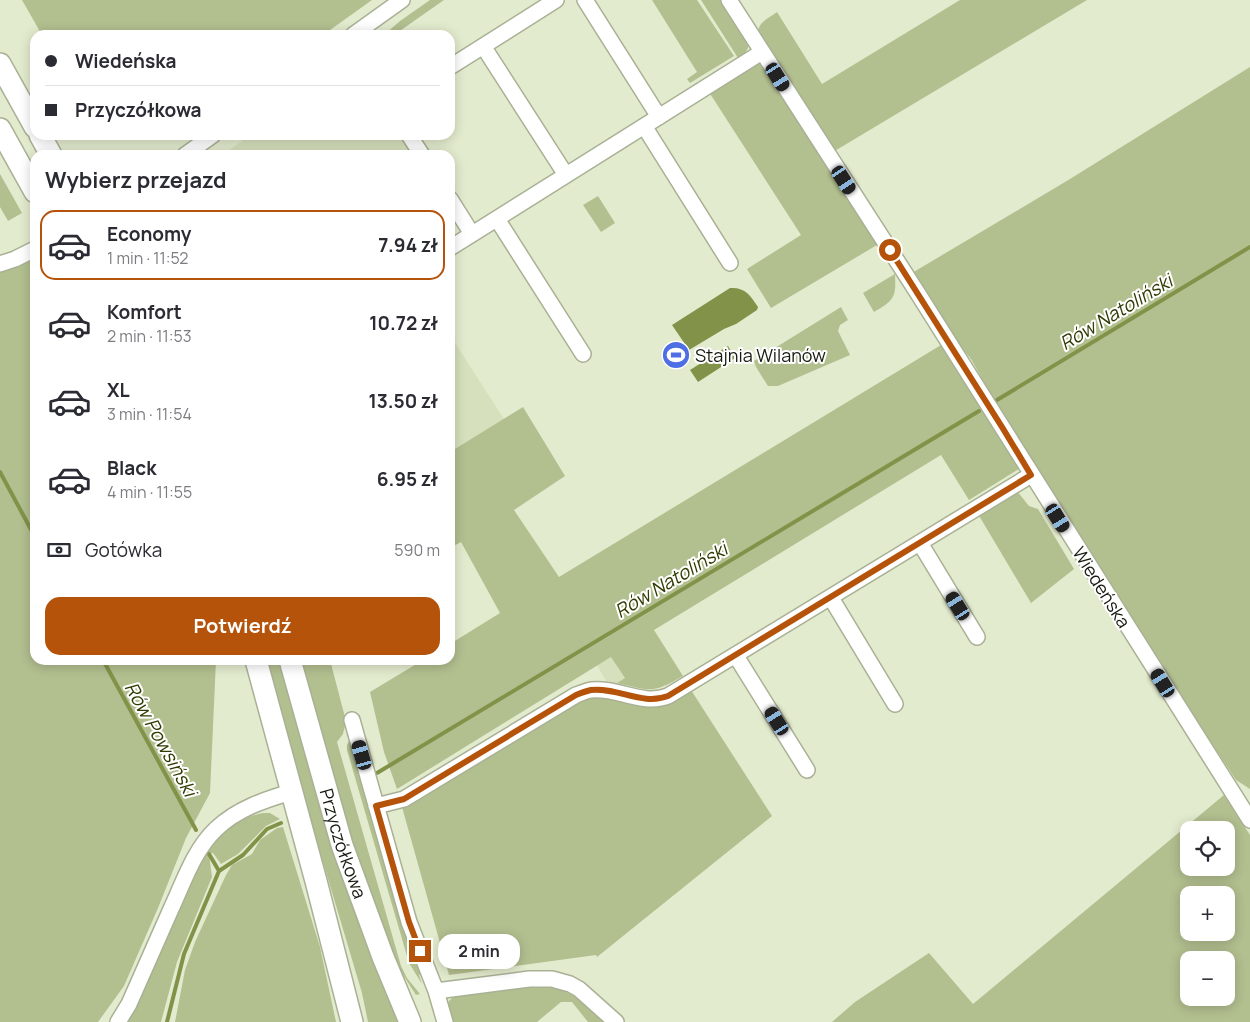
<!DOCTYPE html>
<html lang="pl">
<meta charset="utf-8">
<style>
:root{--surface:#fff;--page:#f2f2f3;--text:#2b2b33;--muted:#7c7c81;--line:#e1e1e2;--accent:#b45309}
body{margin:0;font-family:Manrope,sans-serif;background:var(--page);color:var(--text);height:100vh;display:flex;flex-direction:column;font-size:19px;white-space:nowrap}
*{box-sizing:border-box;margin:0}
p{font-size:16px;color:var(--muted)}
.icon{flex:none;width:28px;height:28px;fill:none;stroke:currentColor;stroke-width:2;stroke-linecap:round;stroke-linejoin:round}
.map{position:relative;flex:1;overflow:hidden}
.sheet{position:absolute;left:30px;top:150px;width:425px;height:515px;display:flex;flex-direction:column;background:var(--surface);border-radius:15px;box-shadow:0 2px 12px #0003}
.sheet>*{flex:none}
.guide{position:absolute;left:30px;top:30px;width:425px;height:110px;border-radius:15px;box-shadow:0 2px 12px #0003;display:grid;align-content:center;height:110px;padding:0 15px;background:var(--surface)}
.tools{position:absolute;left:1180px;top:821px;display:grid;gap:10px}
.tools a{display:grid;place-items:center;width:55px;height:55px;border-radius:10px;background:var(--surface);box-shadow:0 2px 12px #0003;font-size:25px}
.end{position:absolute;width:22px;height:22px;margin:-11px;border:6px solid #b45309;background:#fff;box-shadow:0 0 0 2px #fff}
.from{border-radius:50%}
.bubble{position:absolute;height:35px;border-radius:15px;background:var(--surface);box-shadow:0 2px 12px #0003;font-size:16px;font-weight:700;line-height:35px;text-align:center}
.car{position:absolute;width:15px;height:30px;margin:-15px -8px;border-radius:6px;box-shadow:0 0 4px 1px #0007;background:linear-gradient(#222 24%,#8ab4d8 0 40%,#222 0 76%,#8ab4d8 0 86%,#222 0)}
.guide b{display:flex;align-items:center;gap:18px;height:48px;font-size:19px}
.guide b+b{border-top:1px solid var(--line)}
.guide i{width:12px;height:12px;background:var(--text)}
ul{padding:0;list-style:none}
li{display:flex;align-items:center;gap:15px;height:70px;margin:0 10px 8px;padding:0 5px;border:2px solid transparent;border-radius:15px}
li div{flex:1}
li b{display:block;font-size:19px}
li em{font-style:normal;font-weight:700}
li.active{border-color:var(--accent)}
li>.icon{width:45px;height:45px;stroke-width:1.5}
h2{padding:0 15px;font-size:22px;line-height:60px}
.pay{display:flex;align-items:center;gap:12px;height:55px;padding:0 15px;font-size:19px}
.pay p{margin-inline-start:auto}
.primary-button{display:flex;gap:10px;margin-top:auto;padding:10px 15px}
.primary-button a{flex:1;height:58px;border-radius:15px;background:var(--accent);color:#fff;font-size:20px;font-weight:700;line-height:58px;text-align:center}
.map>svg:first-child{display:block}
</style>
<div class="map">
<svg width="1250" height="1022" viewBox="0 0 1250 1022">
<rect width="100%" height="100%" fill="#e3ebce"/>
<path fill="#d6e0bc" d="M251,135H402L414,155H222Z
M450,335L504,419L450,452Z
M612,657L625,678L617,683L606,681L597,665Z"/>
<path fill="#b2bf8f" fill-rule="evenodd" d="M22,0H372L323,35H42Z
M430,0H444L394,35H384L400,21Z
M652,0H697L734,56L690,83L687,79L697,72Z
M701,0H722C727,9 746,33 748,42C750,50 744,54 738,58Z
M960,0H1087L833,152L758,33C758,22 769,18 777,12L822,84Z
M757,63L763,65L877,245L771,308L747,269L801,235L709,92Z
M1250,67V789L1236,780L1124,610L990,393L971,359L951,335L912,273L1070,179Z
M0,174L22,213L8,221L0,207Z
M598,196L615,223L601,232L583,205Z
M35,255V660H216L210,793L186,838L158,908L124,986L98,1022H0V270Z
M895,274C896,297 895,300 874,312L863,293Z
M841,307L848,320L840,325L838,331L850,355L778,386H768L756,367L754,361Z
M941,345L947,349L961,371L970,391L1019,469L969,500L941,455L654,630L683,676C652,694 651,691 617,683L625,678L611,657L397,789L384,752L370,692L423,660H450V644L500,613L461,542L450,548V452L523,407L565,476L514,510L559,577Z
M1017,491L1029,506L1038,509L1074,569L1031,603L978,514Z
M263,660H282L401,1022H368L362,993Z
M299,660H330L346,721L343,734L337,742L401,966L407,978L420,994L416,995L398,967L360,871Z
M691,690L772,816L597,957L596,955L449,975L402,807L588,696Z
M351,736L424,973L419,975L422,984L409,963L347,750V745Z
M1224,795L1250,835V1022H832L855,1002L929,953L973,1004ZM1189,830H1226V868H1189ZM1189,895H1226V932H1189ZM1189,960H1226V998H1189Z
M263,813H270L280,819L266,826L238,854L221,864L213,853L209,854L212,877L177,962L161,1022H126L204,855C218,833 236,818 263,813Z
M283,827L320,947L336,1022H175L185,970L195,942L226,875L232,865L252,854L260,840L277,828Z
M526,984C568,986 575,995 604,1022H588L572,1002H561L537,1022H452L447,1009L449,1001L457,993Z"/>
<path fill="#829349" d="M730,288C745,287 750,295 758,307L757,310L736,324L724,329L689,350L672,325Z
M728,346L735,358L698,382L690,370Z"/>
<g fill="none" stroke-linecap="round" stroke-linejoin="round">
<path stroke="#829349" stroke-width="4" d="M997,400L1250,247
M0,472L35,537
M103,660L196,830
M377,773L979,411
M209,854L219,871
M167,1022L184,954L219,871L243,855L267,829L281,823"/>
<defs>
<path id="street" d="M585,0L659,117
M729,0L917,292L1250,820
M353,35L402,0
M483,46L566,175
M450,67L556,0
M644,126L730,263
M409,135L422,155
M185,155L213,135
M450,199L472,234
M497,219L583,354
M450,248L762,52
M0,264L15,259L35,249
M920,543L977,637
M831,598L895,704
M736,656L807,770
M352,720L409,922L436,991L445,1022
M376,806L404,799L576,695C581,693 586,691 591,690C618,687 642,706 668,696L1031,475
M436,991L529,979H552L570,984L579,989L616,1022
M118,1022L129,1004C143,972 157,941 171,909C184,881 194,850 216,829C237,809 264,800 291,792"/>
<g id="secondary">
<path d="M0,64L35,127"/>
<path d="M0,129L35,192"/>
<path d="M40,135L51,155"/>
<path d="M256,660L316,881L352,1022"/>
<path id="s1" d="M290,660L342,845L383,957L410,1022"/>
</g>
</defs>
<use href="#street" stroke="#a9b195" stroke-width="18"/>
<use href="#secondary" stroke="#a9b195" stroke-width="24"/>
<use href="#street" stroke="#fff" stroke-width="15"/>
<use href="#secondary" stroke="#fff" stroke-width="21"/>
</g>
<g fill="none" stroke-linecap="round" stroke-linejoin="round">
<path stroke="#b45309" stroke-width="6" d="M420,951L409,922L376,806L404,799L576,695C581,693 586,691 591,690C618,687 642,706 668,696L1031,475L1002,427L890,250"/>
</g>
<defs>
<symbol id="stadium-disc" viewBox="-11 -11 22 22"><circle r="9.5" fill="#4e6fe3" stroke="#fff"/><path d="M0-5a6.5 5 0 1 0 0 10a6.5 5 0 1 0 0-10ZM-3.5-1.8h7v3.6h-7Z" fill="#fff"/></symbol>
</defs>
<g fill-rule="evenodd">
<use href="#stadium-disc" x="660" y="339" width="32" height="32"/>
</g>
<g text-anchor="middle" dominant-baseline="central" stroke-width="4" stroke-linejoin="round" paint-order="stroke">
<g font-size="18" fill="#171a10" stroke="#fff" text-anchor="start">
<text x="695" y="355">Stajnia Wilanów</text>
</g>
<g font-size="18" fill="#171a10" stroke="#fff">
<text transform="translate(1102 587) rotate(58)">Wiedeńska</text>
<text stroke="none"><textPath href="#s1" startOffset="191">Przyczółkowa</textPath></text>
</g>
<g font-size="19" font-style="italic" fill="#313b01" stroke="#fff">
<text transform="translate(1116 312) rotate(-31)">Rów Natoliński</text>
<text transform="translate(671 580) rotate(-31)">Rów Natoliński</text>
<text transform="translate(161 739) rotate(61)">Rów Powsiński</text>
</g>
</g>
</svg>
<div class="tools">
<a><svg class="icon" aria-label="locate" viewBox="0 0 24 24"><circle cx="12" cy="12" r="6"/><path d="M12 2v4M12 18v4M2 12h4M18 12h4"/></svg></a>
<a>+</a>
<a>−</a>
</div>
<i class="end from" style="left:890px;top:250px"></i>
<i class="end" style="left:420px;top:951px"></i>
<div class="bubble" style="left:438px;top:934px;width:82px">2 min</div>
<i class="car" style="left:778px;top:77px;rotate:148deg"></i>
<i class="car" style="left:844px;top:180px;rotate:147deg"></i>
<i class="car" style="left:1058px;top:518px;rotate:148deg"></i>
<i class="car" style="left:958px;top:606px;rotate:328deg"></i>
<i class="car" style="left:1163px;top:683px;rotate:328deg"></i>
<i class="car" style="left:777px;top:721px;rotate:328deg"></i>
<i class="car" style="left:362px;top:755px;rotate:344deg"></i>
<div class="guide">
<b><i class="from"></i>Wiedeńska</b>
<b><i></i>Przyczółkowa</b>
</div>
<section class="sheet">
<h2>Wybierz przejazd</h2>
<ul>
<li class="active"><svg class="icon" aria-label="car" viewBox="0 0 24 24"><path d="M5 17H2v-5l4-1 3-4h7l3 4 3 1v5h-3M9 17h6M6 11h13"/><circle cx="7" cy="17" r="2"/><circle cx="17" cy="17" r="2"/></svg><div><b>Economy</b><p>1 min · 11:52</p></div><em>7.94 zł</em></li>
<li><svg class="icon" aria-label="car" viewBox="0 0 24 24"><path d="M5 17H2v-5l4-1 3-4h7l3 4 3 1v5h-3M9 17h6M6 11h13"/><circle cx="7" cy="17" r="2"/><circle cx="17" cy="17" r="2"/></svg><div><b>Komfort</b><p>2 min · 11:53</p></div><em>10.72 zł</em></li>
<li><svg class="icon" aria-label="car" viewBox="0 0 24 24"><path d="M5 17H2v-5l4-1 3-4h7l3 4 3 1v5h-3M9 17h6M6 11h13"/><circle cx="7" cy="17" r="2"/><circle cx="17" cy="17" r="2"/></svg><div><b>XL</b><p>3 min · 11:54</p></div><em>13.50 zł</em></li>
<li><svg class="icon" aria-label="car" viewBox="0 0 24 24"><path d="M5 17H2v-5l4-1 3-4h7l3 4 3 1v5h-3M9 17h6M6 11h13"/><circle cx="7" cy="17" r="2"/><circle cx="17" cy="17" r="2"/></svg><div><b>Black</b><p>4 min · 11:55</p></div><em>6.95 zł</em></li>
</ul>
<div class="pay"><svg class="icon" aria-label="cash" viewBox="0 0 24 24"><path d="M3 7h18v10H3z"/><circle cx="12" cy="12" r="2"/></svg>Gotówka<p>590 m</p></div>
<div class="primary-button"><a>Potwierdź</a></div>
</section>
</div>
